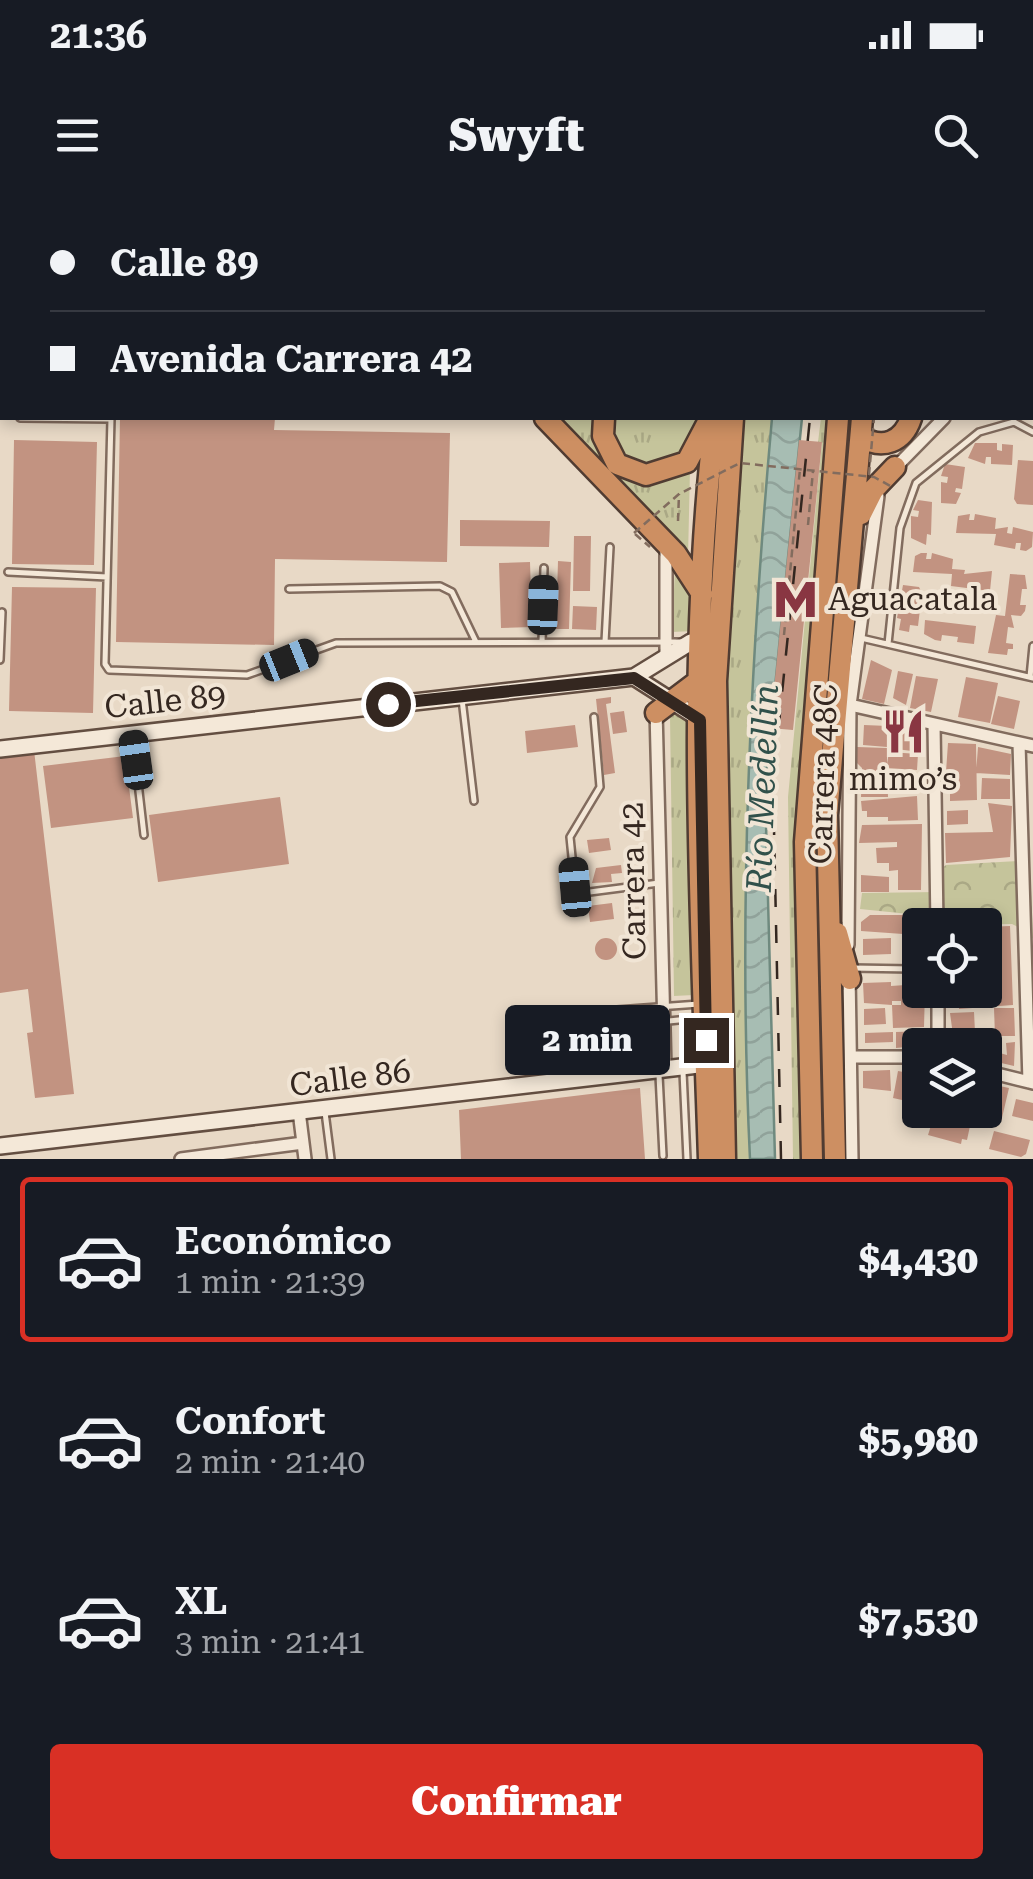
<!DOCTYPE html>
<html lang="es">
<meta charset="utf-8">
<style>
:root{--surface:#171b24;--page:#242831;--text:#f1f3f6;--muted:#9ea1a6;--line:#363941;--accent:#d93025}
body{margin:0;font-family:"Roboto Serif",serif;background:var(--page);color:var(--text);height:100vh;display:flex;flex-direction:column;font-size:38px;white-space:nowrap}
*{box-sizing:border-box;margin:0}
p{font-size:32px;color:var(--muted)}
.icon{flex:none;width:55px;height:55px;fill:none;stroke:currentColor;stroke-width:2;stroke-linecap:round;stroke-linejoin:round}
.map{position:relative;height:959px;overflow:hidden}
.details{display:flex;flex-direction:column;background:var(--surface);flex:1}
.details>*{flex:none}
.guide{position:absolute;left:0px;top:0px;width:1035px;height:220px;box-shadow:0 5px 15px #0003;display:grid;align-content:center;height:220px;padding:0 50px;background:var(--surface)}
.buttons{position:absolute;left:902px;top:708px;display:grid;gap:20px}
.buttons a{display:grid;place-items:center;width:100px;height:100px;border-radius:10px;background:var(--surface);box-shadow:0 5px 15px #0003;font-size:50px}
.end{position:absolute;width:45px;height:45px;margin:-22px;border:12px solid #342720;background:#fff;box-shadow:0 0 0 5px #fff}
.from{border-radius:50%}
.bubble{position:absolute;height:70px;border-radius:10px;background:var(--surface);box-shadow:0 5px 15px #0003;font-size:32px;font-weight:800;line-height:70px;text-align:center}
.car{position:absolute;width:30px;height:60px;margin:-30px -15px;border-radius:12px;box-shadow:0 0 8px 2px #0007;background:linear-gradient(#222 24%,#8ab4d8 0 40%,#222 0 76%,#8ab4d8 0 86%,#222 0)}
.guide b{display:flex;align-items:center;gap:35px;height:95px;font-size:38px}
.guide b+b{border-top:2px solid var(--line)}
.guide i{width:25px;height:25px;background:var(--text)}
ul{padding:18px 0 0;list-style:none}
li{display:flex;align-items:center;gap:30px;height:165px;margin:0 20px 15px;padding:0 30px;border:5px solid transparent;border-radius:10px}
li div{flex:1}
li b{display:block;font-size:38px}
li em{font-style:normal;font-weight:800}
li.selected{border-color:var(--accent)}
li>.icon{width:90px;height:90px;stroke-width:1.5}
.primary-button{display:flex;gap:20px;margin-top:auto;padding:20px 50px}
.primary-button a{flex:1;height:115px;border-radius:10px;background:var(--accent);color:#fff;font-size:40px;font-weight:800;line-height:115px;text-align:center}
.status{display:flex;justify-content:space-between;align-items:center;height:70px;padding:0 50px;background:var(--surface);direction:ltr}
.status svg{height:28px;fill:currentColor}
header{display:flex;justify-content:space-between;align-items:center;height:130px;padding:0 50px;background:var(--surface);font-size:45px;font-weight:800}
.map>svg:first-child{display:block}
</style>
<div class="status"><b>21:36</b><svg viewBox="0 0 49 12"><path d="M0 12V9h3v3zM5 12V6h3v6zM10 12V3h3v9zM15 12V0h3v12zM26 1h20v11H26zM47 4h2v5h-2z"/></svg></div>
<header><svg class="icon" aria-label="menu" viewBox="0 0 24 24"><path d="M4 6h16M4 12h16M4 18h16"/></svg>Swyft<svg class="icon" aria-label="search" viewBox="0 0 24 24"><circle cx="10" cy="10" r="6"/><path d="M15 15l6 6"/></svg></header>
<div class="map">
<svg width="1033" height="959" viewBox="0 0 1033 959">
<defs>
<pattern id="grass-tufts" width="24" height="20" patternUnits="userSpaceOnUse" patternTransform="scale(2.5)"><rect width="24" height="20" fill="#c5c49b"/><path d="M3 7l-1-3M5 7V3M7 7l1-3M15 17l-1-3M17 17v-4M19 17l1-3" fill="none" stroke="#aaa885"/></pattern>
<pattern id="park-crowns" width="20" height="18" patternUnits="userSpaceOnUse" patternTransform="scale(2.5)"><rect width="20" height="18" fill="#c5c49b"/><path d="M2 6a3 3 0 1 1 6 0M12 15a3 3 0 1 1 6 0" fill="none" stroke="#aaa885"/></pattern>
<pattern id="water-waves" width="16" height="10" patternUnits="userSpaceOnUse" patternTransform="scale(2.5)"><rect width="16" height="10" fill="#a7bdb3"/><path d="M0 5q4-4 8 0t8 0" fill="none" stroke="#90a29a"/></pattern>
</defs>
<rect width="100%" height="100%" fill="#e8d9c6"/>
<path fill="url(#grass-tufts)" d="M556,218H595C586,276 646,297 690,270L688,358Z
M614,218H699L683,251L642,266L617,247Z
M738,218H772C750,464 738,712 750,959H730L719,597Z
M821,218H832L799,597L804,959H793L788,597L822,243L818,242Z
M846,218H854L842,373L828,959H817L809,667Z
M675,368L694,395V431L672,432Z
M680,510L689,521L694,795L674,796L670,516Z"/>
<path fill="url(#park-crowns)" d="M1020,661L1030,666L1033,738L1029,740L1020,738L1018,727L1012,724L940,725L938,717L860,709L862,693L938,692L939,671L946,665Z"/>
<path fill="url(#water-waves)" stroke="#6f8a7f" stroke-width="2.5" d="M772,218H802L765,587L775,959H750C738,711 750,465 772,218Z"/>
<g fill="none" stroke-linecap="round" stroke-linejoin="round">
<path stroke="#6f8a7f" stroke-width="2.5" d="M697,2L700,0
M1032,90L1033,91
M0,143H2"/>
</g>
<path fill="#c29381" d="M120,218H275L274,230L450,233L447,362L275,359L274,445L116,442Z
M14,240L97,242L94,365L12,364Z
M799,240L822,242L793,530L770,528Z
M975,243H997V250L1002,251V244L1013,245L1012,265L991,264V257H986L985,264L968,258Z
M1018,260L1033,261V305L1017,304L1014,299Z
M945,264L965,267L962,289L956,288L955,292L961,293L956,304L941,303V282L947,283L948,277L941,276Z
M918,300L932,302L931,335L927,334L926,345L911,338V316L918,317L919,311L913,310Z
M970,314L969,320H974L975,314L996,318L995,329L1008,327L1007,333L1012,334L1013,327L1033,332L1032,347L1026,351L1020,350L1021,343H1016L1015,349L994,345L996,334L956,333L958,316Z
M460,320L550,321L549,347L460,346Z
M574,336H591L590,391H573Z
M921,353H927L926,359H931L932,353L953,359L952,369L965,370L964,374L992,371L990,391L951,386L952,374L913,372L915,356Z
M558,361L571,362L569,429H556Z
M530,362L532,427L501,428L499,363Z
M1010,374L1025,375L1027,389H1022L1020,405H1026L1025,411L1021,416L1011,415L1014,428L1008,427L1006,443L1013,444V449H1008L1007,455L988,453L996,415L1005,416Z
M903,385L919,387L922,393L918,426L910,425L909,432L899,430L901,419L897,418Z
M12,387L96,388L93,513L9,511Z
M573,406L597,407L596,430L572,429Z
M925,420L976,426L974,444L957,442L958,437L942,435L941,441L935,440L924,434Z
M871,460L892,470L884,504L862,499Z
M898,471L913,474L906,505L893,498Z
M916,476L938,479L931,512L910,508Z
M966,477L998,483L990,523L958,517Z
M998,496L1020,501L1014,529L991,524Z
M611,497V503L606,504L615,573L604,575L596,499Z
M624,511L627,532L613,534L610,513Z
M575,525L578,547L527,553L525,531Z
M864,525L888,526L887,547L863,545Z
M890,530L923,534L920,552L888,548Z
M948,543L976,544L977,600L950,601V586H945V577H950L946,572Z
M857,547L887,548V564L889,552L918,554L917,570L887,568L888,597H861L862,568L857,563Z
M978,547L1011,554L1010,575L976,573Z
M34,550L74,894L35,898L27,833L33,832L28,789L0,793V554Z
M125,556L133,618L51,628L43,566Z
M982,578L1010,579V599H981Z
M891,579H911L913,590L891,591Z
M917,596L918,620L888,621V617H867V611H862L861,601Z
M280,597L289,664L158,682L149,615Z
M988,603L1012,606L1010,657L946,663L945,633L993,632Z
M968,610V624L947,625V611Z
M922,624L921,690H898V670L889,671V663H877L876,648L897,647V642L859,643L862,625Z
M609,638L611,650L589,653L587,640Z
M621,665L622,673L611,674L612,682L592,683L596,668Z
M861,675L889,677V692H861Z
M612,703L614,719L590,722L588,706Z
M870,715H923L920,757L904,758L903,734L861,731V722Z
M1010,726L1013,805L959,809V804L951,803V790H985V727Z
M891,738V754L863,755V739Z
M595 749a11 11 0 1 1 22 0a11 11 0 1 1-22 0Z
M891,782V786L920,784V790H925L924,827L893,828L892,805H901V801H892V805L864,803L863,783Z
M885,808L886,824L864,825V809Z
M994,808H1014L1015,836H995Z
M974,812L975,832L953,835L950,813Z
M632,831L635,851L534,865L533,855L568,850L567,844L582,842L581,837Z
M926,831L927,845L896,848V832Z
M893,832V842L865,843V833Z
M950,839H987V845H950Z
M1015,842L1014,866L997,862L996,852L1007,855L1006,843Z
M890,870L891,891L863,888V871Z
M898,871L920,875V904L893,898Z
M985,883L1009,888L1001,922L975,916L976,910H985Z
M640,888L645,959H461L459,910Z
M1016,899L1033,903V921L1012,916Z
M934,916L970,926L967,940L962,939L961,944L928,935Z
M994,931L1030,940L1026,954L1021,957L989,949Z"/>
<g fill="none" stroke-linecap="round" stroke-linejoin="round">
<defs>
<path id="lane" d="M158,0L161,2
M572,0V2
M175,2L178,0
M20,218L111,219
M111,218L105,464L109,470L247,475L336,443L681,442
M8,372L107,377
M289,389L440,386L452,392L476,442
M861,438L1033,478
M542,442L544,368
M605,442L610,347
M888,444L900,328L916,283L979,232L1014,222L1033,232
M0,460L2,412
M1030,477L1033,446
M462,499L474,601
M594,517L600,587L570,637L575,687L582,693L659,683
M133,539L144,635
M852,768L912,769
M604,827L603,811L699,804
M522,836L698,818
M683,872L687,959
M659,875L663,956
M325,912L331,959"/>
<path id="street" d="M448,0V2
M272,2V0
M906,2V0
M997,2V0
M1032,65H1033
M892,271L944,218
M666,344V457
M850,505L1033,546
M656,510L665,869
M934,524L937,725
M1019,543L1029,882
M848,745L850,505L878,296
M849,773L852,959
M938,790V845
M851,857H920
M985,871L1033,883
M299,911L305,959
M181,959L303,943"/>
<path id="secondary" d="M1032,172H1033
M1032,186H1033
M634,477L700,519
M0,549L634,477L691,442H701
M0,946L707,864"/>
<path id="primary" d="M107,0V2
M125,0L126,2
M89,2V0
M0,126H2
M1032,156H1033
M0,159H2
M1032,206H1033"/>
<path id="highway" d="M651,2L666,1
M740,2L741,0
M758,2V0
M860,2L861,0
M882,2V0
M1032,117H1033
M1032,139L1033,140
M545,218L676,354L702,394
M604,218L603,236L617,264L646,275L687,262L707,224
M861,237C883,250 903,242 911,218
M861,314L873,290L895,267
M656,513L701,479
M837,733L850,779
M709,959C701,713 686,462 715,218
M725,959L716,481L733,218
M812,959L805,642L838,218
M835,959L827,615L862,218"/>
</defs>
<use href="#lane" stroke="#826c5e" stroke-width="10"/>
<use href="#street" stroke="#826c5e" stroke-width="16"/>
<use href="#secondary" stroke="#634e41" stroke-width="20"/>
<use href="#primary" stroke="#503c32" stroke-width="22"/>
<use href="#highway" stroke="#503c32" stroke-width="25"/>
<path stroke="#826c5e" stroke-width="2.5" stroke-dasharray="8 5" stroke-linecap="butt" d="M678,321L679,294
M808,325L813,271
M635,334L650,347
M784,435L800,269"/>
<use href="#lane" stroke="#f4e8d8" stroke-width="5"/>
<use href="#street" stroke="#f4e8d8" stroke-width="11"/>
<use href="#secondary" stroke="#f4e8d8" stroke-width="15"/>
<use href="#primary" stroke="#e7c8a3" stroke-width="18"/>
<use href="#highway" stroke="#cd8f62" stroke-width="20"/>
<path stroke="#342720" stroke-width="2.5" stroke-dasharray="18 18" stroke-linecap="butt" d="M837,2L838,0
M781,959L773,582L810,218"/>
<path stroke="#826c5e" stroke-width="2.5" stroke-dasharray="8 5" stroke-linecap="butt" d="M869,275L874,218
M634,333L679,294L740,263L874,277L894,288"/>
</g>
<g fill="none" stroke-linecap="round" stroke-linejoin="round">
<path stroke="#342720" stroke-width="12" d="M388,504L634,478L700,520L706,840"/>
</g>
<defs>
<symbol id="metro-bare" viewBox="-9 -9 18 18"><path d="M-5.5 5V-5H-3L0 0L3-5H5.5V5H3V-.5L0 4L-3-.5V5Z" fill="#893642" stroke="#f1e5d5" stroke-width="2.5" paint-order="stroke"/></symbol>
<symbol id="restaurant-bare" viewBox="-9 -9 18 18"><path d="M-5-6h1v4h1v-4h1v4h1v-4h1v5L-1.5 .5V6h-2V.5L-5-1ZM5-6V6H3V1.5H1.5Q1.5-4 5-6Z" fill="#893642" stroke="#f1e5d5" stroke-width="2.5" paint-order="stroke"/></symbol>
</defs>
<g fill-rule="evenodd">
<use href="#metro-bare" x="764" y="368" width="63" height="63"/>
<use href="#restaurant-bare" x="872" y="500" width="63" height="63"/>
</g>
<g text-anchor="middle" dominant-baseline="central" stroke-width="8" stroke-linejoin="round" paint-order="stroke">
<g font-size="32" fill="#342720" stroke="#f1e5d5" text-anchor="start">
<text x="828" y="399">Aguacatala</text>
<text x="903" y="579" text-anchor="middle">mimo’s</text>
</g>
<g font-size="32" fill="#342720" stroke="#f1e5d5">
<text transform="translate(165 501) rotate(-6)">Calle 89</text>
<text transform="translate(823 574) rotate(-88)">Carrera 48C</text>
<text transform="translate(633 681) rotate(-91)">Carrera 42</text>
<text transform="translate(350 878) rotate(-7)">Calle 86</text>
</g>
<g font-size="35" font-style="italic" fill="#31514b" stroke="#f1e5d5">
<text transform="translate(763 588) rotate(-88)">Río Medellín</text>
</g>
</g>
</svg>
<div class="buttons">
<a><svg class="icon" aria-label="locate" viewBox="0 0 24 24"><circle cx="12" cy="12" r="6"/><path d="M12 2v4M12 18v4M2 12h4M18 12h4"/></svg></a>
<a><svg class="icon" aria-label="layers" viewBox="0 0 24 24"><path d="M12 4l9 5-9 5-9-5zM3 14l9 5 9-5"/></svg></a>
</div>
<i class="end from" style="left:388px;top:504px"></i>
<i class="end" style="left:706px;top:840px"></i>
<div class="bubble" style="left:505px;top:805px;width:165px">2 min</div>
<i class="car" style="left:543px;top:405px;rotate:2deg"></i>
<i class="car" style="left:289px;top:460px;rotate:68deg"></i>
<i class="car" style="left:136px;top:560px;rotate:352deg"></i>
<i class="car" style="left:575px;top:687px;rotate:355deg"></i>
<div class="guide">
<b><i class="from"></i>Calle 89</b>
<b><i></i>Avenida Carrera 42</b>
</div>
</div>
<section class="details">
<ul>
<li class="selected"><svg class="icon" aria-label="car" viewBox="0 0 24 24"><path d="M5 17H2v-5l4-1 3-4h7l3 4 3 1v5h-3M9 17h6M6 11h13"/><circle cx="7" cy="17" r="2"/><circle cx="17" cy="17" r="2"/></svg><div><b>Económico</b><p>1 min · 21:39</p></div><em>$4,430</em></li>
<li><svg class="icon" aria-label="car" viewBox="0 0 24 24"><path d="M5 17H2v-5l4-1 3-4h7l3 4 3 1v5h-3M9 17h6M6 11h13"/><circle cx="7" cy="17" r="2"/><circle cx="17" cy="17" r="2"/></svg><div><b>Confort</b><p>2 min · 21:40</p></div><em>$5,980</em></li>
<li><svg class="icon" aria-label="car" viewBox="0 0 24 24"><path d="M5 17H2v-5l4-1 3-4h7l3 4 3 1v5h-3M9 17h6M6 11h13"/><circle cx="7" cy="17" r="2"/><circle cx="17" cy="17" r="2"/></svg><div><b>XL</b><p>3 min · 21:41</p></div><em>$7,530</em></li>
</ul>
<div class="primary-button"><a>Confirmar</a></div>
</section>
